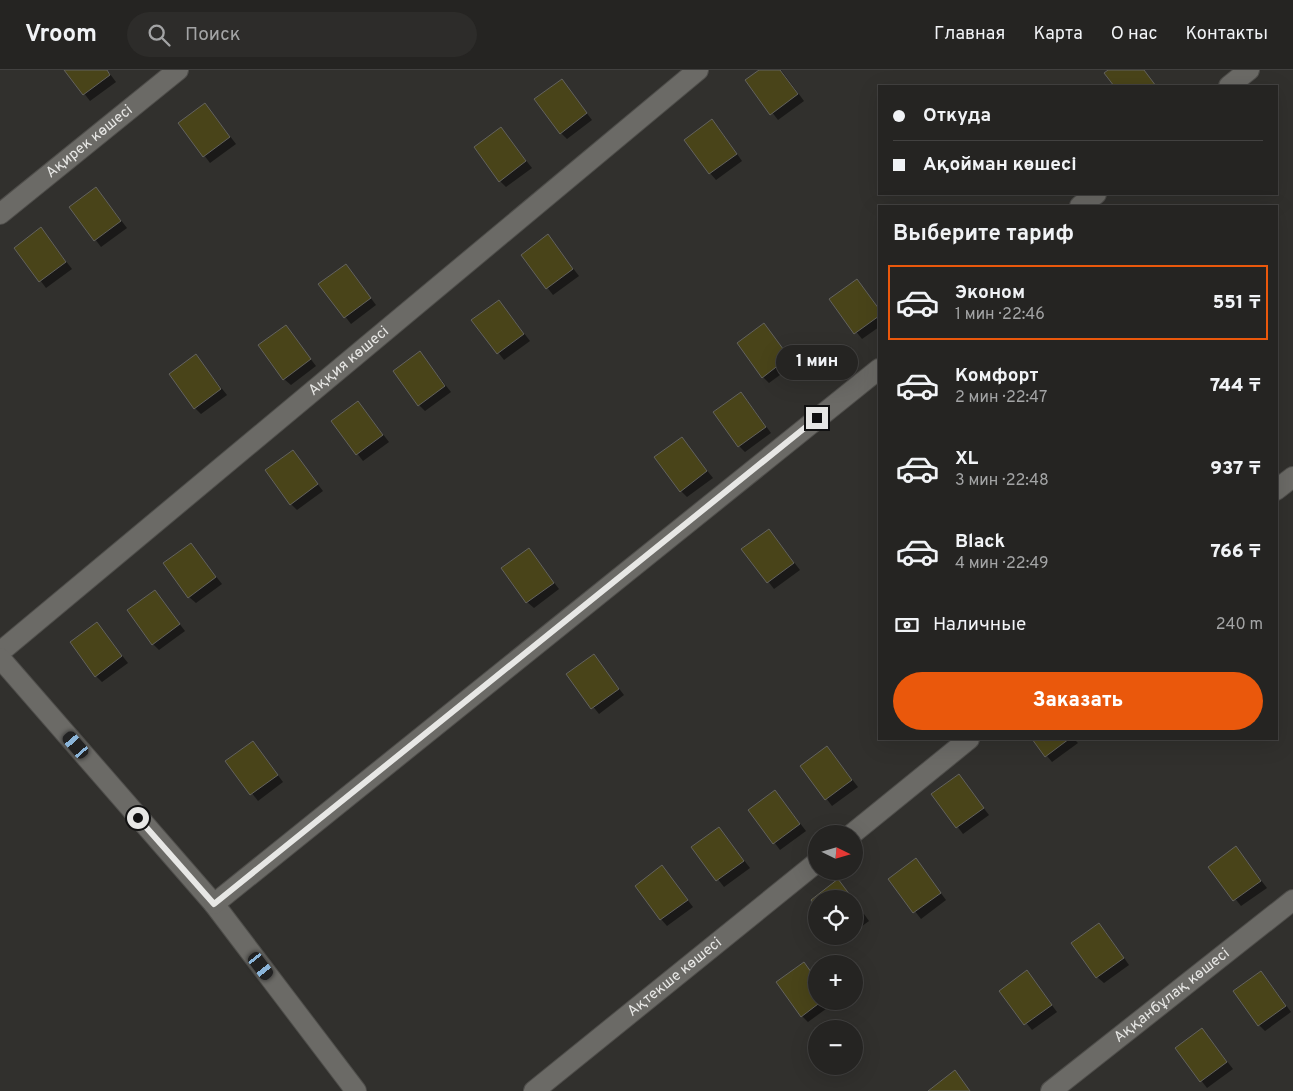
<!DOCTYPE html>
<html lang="ru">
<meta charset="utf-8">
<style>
:root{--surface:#252422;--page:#2d2c2a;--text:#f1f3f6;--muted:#a3a4a5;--line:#424140;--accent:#ea580c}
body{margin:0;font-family:Overpass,sans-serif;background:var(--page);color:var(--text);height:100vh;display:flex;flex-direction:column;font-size:19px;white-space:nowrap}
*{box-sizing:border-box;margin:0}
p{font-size:16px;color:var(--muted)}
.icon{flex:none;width:28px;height:28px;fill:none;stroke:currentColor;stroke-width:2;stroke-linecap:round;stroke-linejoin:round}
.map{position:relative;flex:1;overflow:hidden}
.sheet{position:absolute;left:878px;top:135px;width:400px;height:535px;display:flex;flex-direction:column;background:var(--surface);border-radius:0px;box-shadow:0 5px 20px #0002,0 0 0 1px var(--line)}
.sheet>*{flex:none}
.banner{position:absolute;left:878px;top:15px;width:400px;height:110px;border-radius:0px;box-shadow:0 5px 20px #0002,0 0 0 1px var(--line);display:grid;align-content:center;height:110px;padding:0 15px;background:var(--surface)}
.needle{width:32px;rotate:95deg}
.tools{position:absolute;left:808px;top:755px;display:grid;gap:10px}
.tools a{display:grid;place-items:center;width:55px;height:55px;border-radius:50%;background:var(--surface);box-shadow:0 5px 20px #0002,0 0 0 1px var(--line);font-size:25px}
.end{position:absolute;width:22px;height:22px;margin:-11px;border:6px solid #e7e7e5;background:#111;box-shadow:0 0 0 2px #111}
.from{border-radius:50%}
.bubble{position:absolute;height:35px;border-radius:18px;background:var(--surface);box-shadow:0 5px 20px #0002,0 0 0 1px var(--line);font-size:16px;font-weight:800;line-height:35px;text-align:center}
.car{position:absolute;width:15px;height:30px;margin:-15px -8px;border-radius:6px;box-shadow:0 0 4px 1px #0007;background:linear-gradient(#222 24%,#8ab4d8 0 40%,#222 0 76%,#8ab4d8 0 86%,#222 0)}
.banner b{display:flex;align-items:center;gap:18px;height:48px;font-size:19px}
.banner b+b{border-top:1px solid var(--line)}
.banner i{width:12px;height:12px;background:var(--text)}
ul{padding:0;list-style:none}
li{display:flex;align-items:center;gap:15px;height:75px;margin:0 10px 8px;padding:0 5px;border:2px solid transparent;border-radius:0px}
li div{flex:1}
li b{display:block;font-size:19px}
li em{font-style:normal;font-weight:800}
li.active{border-color:var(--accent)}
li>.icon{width:45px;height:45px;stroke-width:1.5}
h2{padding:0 15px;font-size:22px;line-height:60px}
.pay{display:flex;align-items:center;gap:12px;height:55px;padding:0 15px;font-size:19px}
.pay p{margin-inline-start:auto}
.primary-button{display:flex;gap:10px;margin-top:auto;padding:10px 15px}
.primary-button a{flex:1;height:58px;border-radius:30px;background:var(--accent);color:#fff;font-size:20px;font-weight:800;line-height:58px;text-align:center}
header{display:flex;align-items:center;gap:30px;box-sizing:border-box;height:70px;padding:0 25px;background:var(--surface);border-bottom:1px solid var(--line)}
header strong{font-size:24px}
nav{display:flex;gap:28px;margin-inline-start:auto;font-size:18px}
.search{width:350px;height:45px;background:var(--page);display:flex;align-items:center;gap:12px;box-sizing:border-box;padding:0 18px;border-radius:28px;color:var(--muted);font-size:19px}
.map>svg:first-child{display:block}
</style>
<header>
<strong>Vroom</strong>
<div class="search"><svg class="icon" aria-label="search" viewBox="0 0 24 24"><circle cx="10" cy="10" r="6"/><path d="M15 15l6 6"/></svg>Поиск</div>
<nav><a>Главная</a><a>Карта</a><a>О нас</a><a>Контакты</a></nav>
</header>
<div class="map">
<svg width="1293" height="1021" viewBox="0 0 1293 1021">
<rect width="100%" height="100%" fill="#31302d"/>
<path fill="#0007" d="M66,0H107L116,12L90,31Z
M761,0H781L804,31L778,50L747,10Z
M562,11L592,50L567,69L561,63Z
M205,34L236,74L210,93L180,53Z
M718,57L742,91L716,110L710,103Z
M501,59L532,98L506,117L500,111Z
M96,118L127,158L101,177L71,137Z
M41,159L72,199L46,218L16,178Z
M548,166L579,206L553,225L522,185Z
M346,195L376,235L351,254L320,214Z
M857,211L879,239V257L862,269L831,230Z
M499,231L530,271L504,290L473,250Z
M764,255L795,294L769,313L763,307Z
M286,257L316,296L291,315L284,309Z
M420,283L451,322L425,341L419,335Z
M196,286L227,325L201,344L195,338Z
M747,330L771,363L745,382L739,376Z
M358,332L389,372L363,391L332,351Z
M682,369L713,408L687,427L681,421Z
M293,382L323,421L297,440L291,434Z
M769,460L800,500L774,519L743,479Z
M191,475L222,514L196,533L189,527Z
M529,480L559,519L534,538L527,532Z
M154,521L185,561L159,580L153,574Z
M97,554L128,593L102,612L96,606Z
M594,586L624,625L599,644L568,605Z
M1033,669H1074L1078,673L1052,692Z
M253,672L283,712L258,731L227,691Z
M827,677L858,717L832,736L802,696Z
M958,705L989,745L963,764L933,724Z
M775,721L806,761L780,780L750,740Z
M719,758L750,798L724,817L693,777Z
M1236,778L1267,818L1241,836L1210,797Z
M916,790L946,830L921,849L890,809Z
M662,797L693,837L667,856L661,849Z
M854,830L869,851L854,862Z
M1105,861L1129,895L1104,913L1097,907Z
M804,894L816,909V931H833L834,933L808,952L802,946Z
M1027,902L1057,942L1032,960L1001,921Z
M1267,909L1291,942L1265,961L1259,955Z
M1202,959L1233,999L1207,1018L1176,978Z"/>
<path fill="#494419" stroke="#63625e" d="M64,0H107L110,5L83,25Z
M759,0H780L798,24L770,45L745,10Z
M1108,0H1144L1156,16H1114L1104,3Z
M562,9L587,43L560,64L534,29Z
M205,33L230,67L203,87L178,53Z
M712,49L737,84L709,104L684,70Z
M501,57L526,91L499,112L474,77Z
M96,117L121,151L94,171L69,137Z
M41,157L66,192L39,212L14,178Z
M548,164L573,199L546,219L521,185Z
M346,194L371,228L344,248L318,214Z
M857,209L879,239V246L854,264L829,229Z
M499,230L524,264L497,284L471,250Z
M764,253L789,287L762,308L737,273Z
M286,255L311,289L283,310L258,275Z
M420,281L445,316L418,336L393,301Z
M196,284L221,319L194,339L169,304Z
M741,322L766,357L738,377L713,342Z
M358,331L383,365L356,385L331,351Z
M682,367L707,401L680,422L654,387Z
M293,380L318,414L290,435L265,400Z
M769,459L794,493L767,513L741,479Z
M191,473L216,507L188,528L163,493Z
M529,478L554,513L526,533L501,498Z
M155,520L180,554L152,575L127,540Z
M97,552L122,586L95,607L70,572Z
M594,584L619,619L591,639L566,604Z
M1032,669H1069L1045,687Z
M253,671L278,705L250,725L225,691Z
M827,676L852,710L825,730L800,696Z
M959,704L984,738L956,758L931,724Z
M775,720L800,754L773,774L748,740Z
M719,757L744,791L716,811L691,777Z
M1236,776L1261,811L1233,831L1208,797Z
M916,788L941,823L913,843L888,809Z
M662,795L688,830L660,850L635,816Z
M838,809L853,829H816V837L811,830Z
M854,830L863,844L854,851Z
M1099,853L1124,888L1096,908L1071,873Z
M804,892L816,909V931H822L801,947L776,912Z
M1027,900L1052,935L1024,955L999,921Z
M1261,901L1286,936L1258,956L1233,921Z
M1202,958L1227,992L1200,1012L1175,978Z
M955,1000L970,1021H928Z"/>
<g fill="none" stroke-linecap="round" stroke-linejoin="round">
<defs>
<g id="minor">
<path d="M1229,16L1249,0"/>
<path d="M1080,136L1096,124"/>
<path id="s1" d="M0,144L178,0"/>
<path d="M1276,420L1293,407"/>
<path id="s2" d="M0,582L698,0"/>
<path d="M0,588L214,834L356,1021"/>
<path d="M852,764L969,669"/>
<path d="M214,834L879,299"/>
<path id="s3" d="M534,1021L816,793"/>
<path id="s4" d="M1051,1021L1293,830"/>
</g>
</defs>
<use href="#minor" stroke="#4f4e4b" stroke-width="22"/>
<use href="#minor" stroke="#6b6a66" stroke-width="20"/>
</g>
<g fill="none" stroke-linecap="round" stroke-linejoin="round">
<path stroke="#e7e7e5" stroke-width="6" d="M138,748L214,834L817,348"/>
</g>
<g text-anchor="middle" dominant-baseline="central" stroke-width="5" stroke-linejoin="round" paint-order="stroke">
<g font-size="15" fill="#e7e7e5" stroke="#31302d">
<text stroke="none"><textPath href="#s1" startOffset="115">Ақирек көшесі</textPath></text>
<text stroke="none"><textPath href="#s2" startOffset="454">Аққия көшесі</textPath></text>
<text stroke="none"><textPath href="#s3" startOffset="181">Ақтекше көшесі</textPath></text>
<text stroke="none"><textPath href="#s4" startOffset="154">Аққанбұлақ көшесі</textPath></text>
</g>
</g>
</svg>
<div class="tools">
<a><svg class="needle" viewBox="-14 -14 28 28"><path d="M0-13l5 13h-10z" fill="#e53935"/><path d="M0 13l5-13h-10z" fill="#a3a4a5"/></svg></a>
<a><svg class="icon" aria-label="locate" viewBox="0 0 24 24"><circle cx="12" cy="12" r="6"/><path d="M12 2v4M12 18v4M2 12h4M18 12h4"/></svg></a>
<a>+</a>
<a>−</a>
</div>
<i class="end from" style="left:138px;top:748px"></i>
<i class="end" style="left:817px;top:348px"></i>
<div class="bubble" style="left:776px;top:275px;width:82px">1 мин</div>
<i class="car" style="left:76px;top:675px;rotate:319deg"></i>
<i class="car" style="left:261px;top:896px;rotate:143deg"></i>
<div class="banner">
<b><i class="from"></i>Откуда</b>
<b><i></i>Ақойман көшесі</b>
</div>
<section class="sheet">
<h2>Выберите тариф</h2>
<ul>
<li class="active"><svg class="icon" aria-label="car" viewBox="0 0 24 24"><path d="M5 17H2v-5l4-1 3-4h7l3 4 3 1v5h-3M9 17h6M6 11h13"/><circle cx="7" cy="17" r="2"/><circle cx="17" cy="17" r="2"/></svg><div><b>Эконом</b><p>1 мин · 22:46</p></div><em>551 ₸</em></li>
<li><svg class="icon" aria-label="car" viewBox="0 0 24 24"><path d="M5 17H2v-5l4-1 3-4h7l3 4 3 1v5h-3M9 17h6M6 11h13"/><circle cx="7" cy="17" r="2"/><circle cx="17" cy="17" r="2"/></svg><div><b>Комфорт</b><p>2 мин · 22:47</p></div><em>744 ₸</em></li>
<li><svg class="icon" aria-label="car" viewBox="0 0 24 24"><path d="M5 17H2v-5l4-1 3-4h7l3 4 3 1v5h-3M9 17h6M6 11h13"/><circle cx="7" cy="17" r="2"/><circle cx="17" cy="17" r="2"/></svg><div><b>XL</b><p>3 мин · 22:48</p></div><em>937 ₸</em></li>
<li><svg class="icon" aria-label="car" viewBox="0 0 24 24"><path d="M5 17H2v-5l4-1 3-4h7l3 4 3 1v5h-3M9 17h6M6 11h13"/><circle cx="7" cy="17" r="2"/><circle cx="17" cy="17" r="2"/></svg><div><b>Black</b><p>4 мин · 22:49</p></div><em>766 ₸</em></li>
</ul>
<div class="pay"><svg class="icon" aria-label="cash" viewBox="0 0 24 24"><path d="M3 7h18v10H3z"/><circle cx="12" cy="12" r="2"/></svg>Наличные<p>240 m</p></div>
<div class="primary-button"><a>Заказать</a></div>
</section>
</div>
